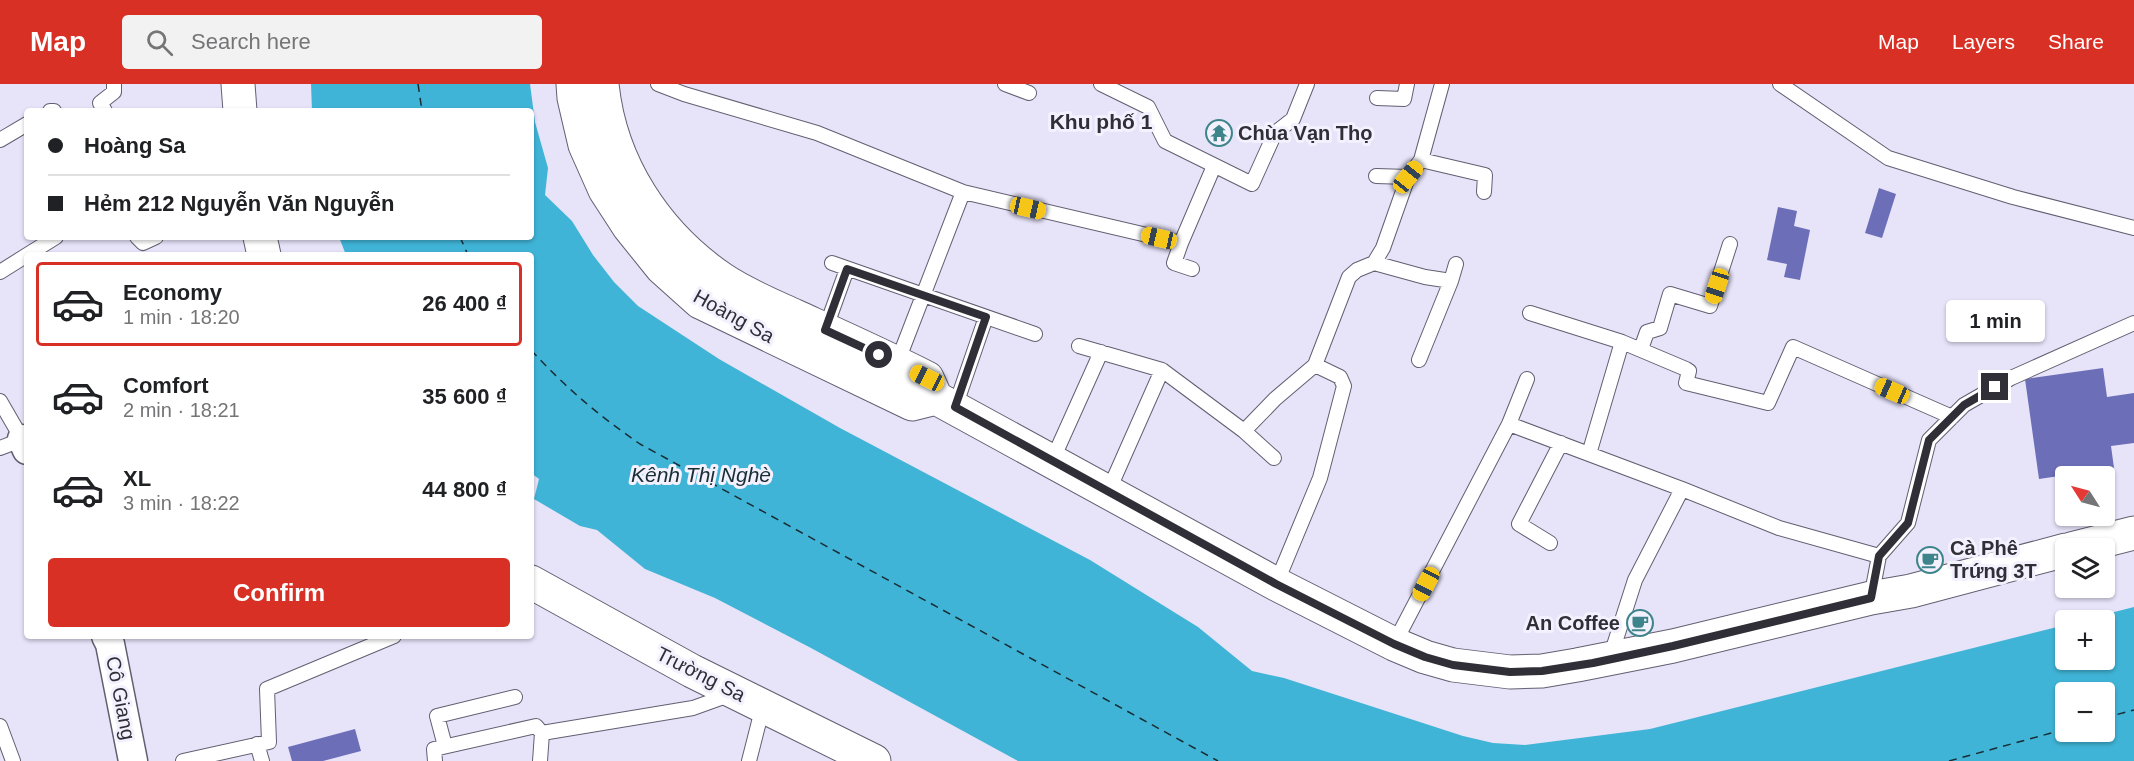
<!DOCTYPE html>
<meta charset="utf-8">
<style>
:root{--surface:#fff;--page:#f2f2f2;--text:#202124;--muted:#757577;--line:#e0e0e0;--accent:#d93025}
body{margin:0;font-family:Arial,sans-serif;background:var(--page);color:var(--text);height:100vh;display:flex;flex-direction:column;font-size:22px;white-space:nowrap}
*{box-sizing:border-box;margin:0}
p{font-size:20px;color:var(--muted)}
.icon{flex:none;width:33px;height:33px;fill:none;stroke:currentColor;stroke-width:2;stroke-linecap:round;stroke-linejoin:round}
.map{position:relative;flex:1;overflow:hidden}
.sheet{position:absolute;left:24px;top:168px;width:510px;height:387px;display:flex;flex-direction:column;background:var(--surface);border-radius:6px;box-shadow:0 2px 4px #0004}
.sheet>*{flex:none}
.top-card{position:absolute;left:24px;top:24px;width:510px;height:132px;border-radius:6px;box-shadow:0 2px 4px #0004;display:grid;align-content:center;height:132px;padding:0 24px;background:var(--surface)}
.needle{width:39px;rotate:306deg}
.tools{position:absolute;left:2055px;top:382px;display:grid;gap:12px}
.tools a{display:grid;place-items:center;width:60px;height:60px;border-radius:6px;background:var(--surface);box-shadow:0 2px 4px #0004;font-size:30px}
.end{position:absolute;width:27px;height:27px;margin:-14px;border:8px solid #302f37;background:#fff;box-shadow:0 0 0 3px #fff}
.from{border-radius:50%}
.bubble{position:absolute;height:42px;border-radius:6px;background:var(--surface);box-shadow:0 2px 4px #0004;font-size:20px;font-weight:700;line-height:42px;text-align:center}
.car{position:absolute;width:18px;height:36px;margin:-18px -9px;border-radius:8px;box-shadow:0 0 4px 2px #0007;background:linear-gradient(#f5c518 24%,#345 0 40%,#f5c518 0 76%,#345 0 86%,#f5c518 0)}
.top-card b{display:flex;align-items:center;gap:21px;height:57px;font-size:22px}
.top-card b+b{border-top:2px solid var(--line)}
.top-card i{width:15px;height:15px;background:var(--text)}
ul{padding:10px 0 0;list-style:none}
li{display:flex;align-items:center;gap:18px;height:84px;margin:0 12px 9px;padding:0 12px;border:3px solid transparent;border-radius:6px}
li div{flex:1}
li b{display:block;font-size:22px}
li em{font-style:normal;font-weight:700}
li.selected{border-color:var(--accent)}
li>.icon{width:54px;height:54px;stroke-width:1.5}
.cta{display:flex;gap:12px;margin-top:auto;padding:12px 24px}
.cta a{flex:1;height:69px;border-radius:6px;background:var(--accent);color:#fff;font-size:24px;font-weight:700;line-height:69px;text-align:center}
header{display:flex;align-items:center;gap:36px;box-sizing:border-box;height:84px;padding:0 30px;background:var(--accent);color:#fff}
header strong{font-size:28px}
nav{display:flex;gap:33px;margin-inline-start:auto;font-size:21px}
.search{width:420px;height:54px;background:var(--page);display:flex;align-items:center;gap:15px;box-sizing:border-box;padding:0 21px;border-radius:6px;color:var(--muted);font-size:22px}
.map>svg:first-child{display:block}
</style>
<header>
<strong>Map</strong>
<div class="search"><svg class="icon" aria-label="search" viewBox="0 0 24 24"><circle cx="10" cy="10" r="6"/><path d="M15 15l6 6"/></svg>Search here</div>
<nav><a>Map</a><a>Layers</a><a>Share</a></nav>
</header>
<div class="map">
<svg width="2134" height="677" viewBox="0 0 2134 677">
<rect width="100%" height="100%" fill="#e7e3f9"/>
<path fill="#40b4d7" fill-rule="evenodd" d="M311,0H530L535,38L548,84L545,111L572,137L593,171L614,198L638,222L719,275L840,344L1090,476L1198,543L1252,587L1284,594L1463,652L1493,659L1525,661L1650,645L2065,541L2066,576H2104V537H2079L2134,523V677H1018L811,564L715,514L645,485L597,446L580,442L534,415L539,395L531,389V171H346L339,153H531V27H312ZM2066,609H2104V648H2066Z"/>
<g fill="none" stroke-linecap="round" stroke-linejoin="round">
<path stroke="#192d33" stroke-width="1.5" stroke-dasharray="8 6" stroke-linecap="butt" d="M418,0L422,27
M460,153L468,171
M531,266C566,304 598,331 640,360L1218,677
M2104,634L2134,626
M1949,677L2066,645"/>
</g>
<path fill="#6c6eb8" d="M1879,104L1896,110L1882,154L1865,149Z
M1778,123L1797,127L1794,142L1810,146L1800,196L1784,193L1787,180L1767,176Z
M2103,284L2107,313L2134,309V359L2111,362L2114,384L2039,395L2025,295Z
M355,645L361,667L323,677H292L288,663Z"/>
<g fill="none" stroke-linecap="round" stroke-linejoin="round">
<defs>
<path id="service" d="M658,0L684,10L817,49L963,108L1181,159L1214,82
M1005,0L1029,9
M1101,0L1148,23L1165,57L1252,100L1275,49L1293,35L1307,0
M1780,0L1888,74L2013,113L2134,144
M1377,14L1404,15L1407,0
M50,27H54
M105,27L100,19L114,8V0
M0,56L27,40
M1421,76L1485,91L1484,108
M1376,92L1408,93
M137,153L143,159L156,153
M1181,159L1174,179L1192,185
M27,171L56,153
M832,179L1035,250
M1374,179L1425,193L1451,197L1419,276
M0,188L27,171
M1451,197L1456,180
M1530,229L1622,258L1686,285L1689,287L1686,299L1768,319L1793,263L1952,333
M825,246L847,185
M1079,262L1162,286
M1641,265L1647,248L1660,244L1670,210L1710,222L1730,160
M897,279L963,108
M0,317L22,355
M955,323L986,233
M1509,340L1682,405L1779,444L1879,472
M1244,347L1274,374
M0,364L26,354
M1589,370L1622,258
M1052,377L1101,268
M1108,408L1162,286L1244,347L1275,315L1315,281L1349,193L1357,186L1374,179L1383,164L1408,93L1421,76L1442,0
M1550,459L1519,440L1561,359
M1879,472L1908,439L1929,356L1964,321L2011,294L2134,239
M1276,500L1320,394L1344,302L1340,293L1315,281
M1871,514L1879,472
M1394,560L1509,340L1527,295
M1610,574L1635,496L1682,405
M0,642L13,677
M257,660L262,677
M445,662L437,632L515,613
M183,677L269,658L267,605L394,552
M435,677L434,665L536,642L542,649
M540,677L542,649L693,624L732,610
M749,677L763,622"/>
<path id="minor" d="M22,355L27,366
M106,552L110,560L133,677"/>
<path id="tertiary" d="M238,0L240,27
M573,0L574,14L585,61L605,106L629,143L662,184L700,218L912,320L936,314
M602,0C610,80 656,150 722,195C744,210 771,221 795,232C839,252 884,272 927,294L936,314L1276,500L1394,560L1425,573L1453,581L1510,588L1542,587L1577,581L1673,562L1871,514L1911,507L2066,466
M260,153L264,171
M2071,465L2134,449
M531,498L692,587L874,677"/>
</defs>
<use href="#service" stroke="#625f71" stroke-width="16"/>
<use href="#minor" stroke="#625f71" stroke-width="31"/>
<use href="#tertiary" stroke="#625f71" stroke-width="35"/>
<use href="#service" stroke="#fff" stroke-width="14"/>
<use href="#minor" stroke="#fff" stroke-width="28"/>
<use href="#tertiary" stroke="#fff" stroke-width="33"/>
</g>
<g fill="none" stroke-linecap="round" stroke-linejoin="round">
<path stroke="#302f37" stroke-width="8" d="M879,271L825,246L847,185L986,233L955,323L1276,500L1394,560L1425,573L1453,581L1510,588L1542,587L1593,579L1673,562L1871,514L1879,472L1908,439L1929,356L1964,321L1995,303"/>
</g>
<defs>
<symbol id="temple-ring" viewBox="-11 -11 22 22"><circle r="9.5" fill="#f4f1fe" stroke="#3d858a" stroke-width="1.5"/><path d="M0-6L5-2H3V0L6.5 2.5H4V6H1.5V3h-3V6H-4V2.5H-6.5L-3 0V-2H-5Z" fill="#3d858a"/></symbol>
<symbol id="cafe-ring" viewBox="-11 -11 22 22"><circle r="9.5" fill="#f4f1fe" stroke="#3d858a" stroke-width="1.5"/><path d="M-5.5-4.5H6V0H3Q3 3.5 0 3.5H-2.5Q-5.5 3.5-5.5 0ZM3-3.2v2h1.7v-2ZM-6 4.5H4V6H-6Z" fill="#3d858a"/></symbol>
</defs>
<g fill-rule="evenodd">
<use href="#temple-ring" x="1204" y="34" width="30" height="30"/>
<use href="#cafe-ring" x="1915" y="461" width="30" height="30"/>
<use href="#cafe-ring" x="1625" y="524" width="30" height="30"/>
</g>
<g text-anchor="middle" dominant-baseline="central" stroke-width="6" stroke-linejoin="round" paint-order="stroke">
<g font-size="20" font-weight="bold" fill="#302f37" stroke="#f4f1fe" text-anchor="start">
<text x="1238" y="49">Chùa Vạn Thọ</text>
<text x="1950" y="464">Cà Phê<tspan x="1950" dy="23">Trứng 3T</tspan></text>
<text x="1620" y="539" text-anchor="end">An Coffee</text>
</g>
<g font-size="20" fill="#302f37" stroke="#f4f1fe">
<text transform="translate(734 232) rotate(29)">Hoàng Sa</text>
<text transform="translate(701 590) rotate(27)">Trường Sa</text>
<text transform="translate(121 614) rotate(79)">Cô Giang</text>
</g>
<g font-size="21" font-weight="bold" fill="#302f37" stroke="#f4f1fe">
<text x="1101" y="37">Khu phố 1</text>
</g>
<g font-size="21" font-style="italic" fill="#192d33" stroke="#f4f1fe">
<text x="701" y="390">Kênh Thị Nghè</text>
</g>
</g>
</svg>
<div class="tools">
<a><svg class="needle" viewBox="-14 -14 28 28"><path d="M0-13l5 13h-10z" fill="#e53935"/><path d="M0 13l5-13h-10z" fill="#757577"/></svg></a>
<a><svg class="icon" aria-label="layers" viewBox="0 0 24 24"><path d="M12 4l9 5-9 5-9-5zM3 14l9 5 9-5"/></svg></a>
<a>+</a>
<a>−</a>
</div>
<i class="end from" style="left:879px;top:271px"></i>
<i class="end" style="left:1995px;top:303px"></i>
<div class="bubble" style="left:1946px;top:216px;width:99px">1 min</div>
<i class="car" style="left:1408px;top:93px;rotate:39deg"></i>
<i class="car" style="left:1028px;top:124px;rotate:103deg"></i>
<i class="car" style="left:1159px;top:154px;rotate:283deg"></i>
<i class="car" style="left:1717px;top:202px;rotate:198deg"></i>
<i class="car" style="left:927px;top:294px;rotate:296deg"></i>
<i class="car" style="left:1892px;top:307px;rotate:294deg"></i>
<i class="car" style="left:1426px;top:500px;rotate:208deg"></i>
<div class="top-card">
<b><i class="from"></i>Hoàng Sa</b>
<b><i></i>Hẻm 212 Nguyễn Văn Nguyễn</b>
</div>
<section class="sheet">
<ul>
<li class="selected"><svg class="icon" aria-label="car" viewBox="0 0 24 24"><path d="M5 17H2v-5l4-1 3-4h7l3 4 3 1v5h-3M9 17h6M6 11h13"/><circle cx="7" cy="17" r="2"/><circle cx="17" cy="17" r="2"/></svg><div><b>Economy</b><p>1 min · 18:20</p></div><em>26 400 ₫</em></li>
<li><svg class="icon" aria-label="car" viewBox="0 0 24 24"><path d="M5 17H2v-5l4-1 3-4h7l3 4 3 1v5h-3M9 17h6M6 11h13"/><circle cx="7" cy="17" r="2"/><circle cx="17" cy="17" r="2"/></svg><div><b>Comfort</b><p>2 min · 18:21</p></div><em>35 600 ₫</em></li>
<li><svg class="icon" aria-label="car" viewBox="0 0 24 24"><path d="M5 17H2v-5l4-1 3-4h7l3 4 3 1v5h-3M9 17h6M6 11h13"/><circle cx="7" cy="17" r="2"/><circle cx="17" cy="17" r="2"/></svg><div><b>XL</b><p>3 min · 18:22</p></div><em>44 800 ₫</em></li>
</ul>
<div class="cta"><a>Confirm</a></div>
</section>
</div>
